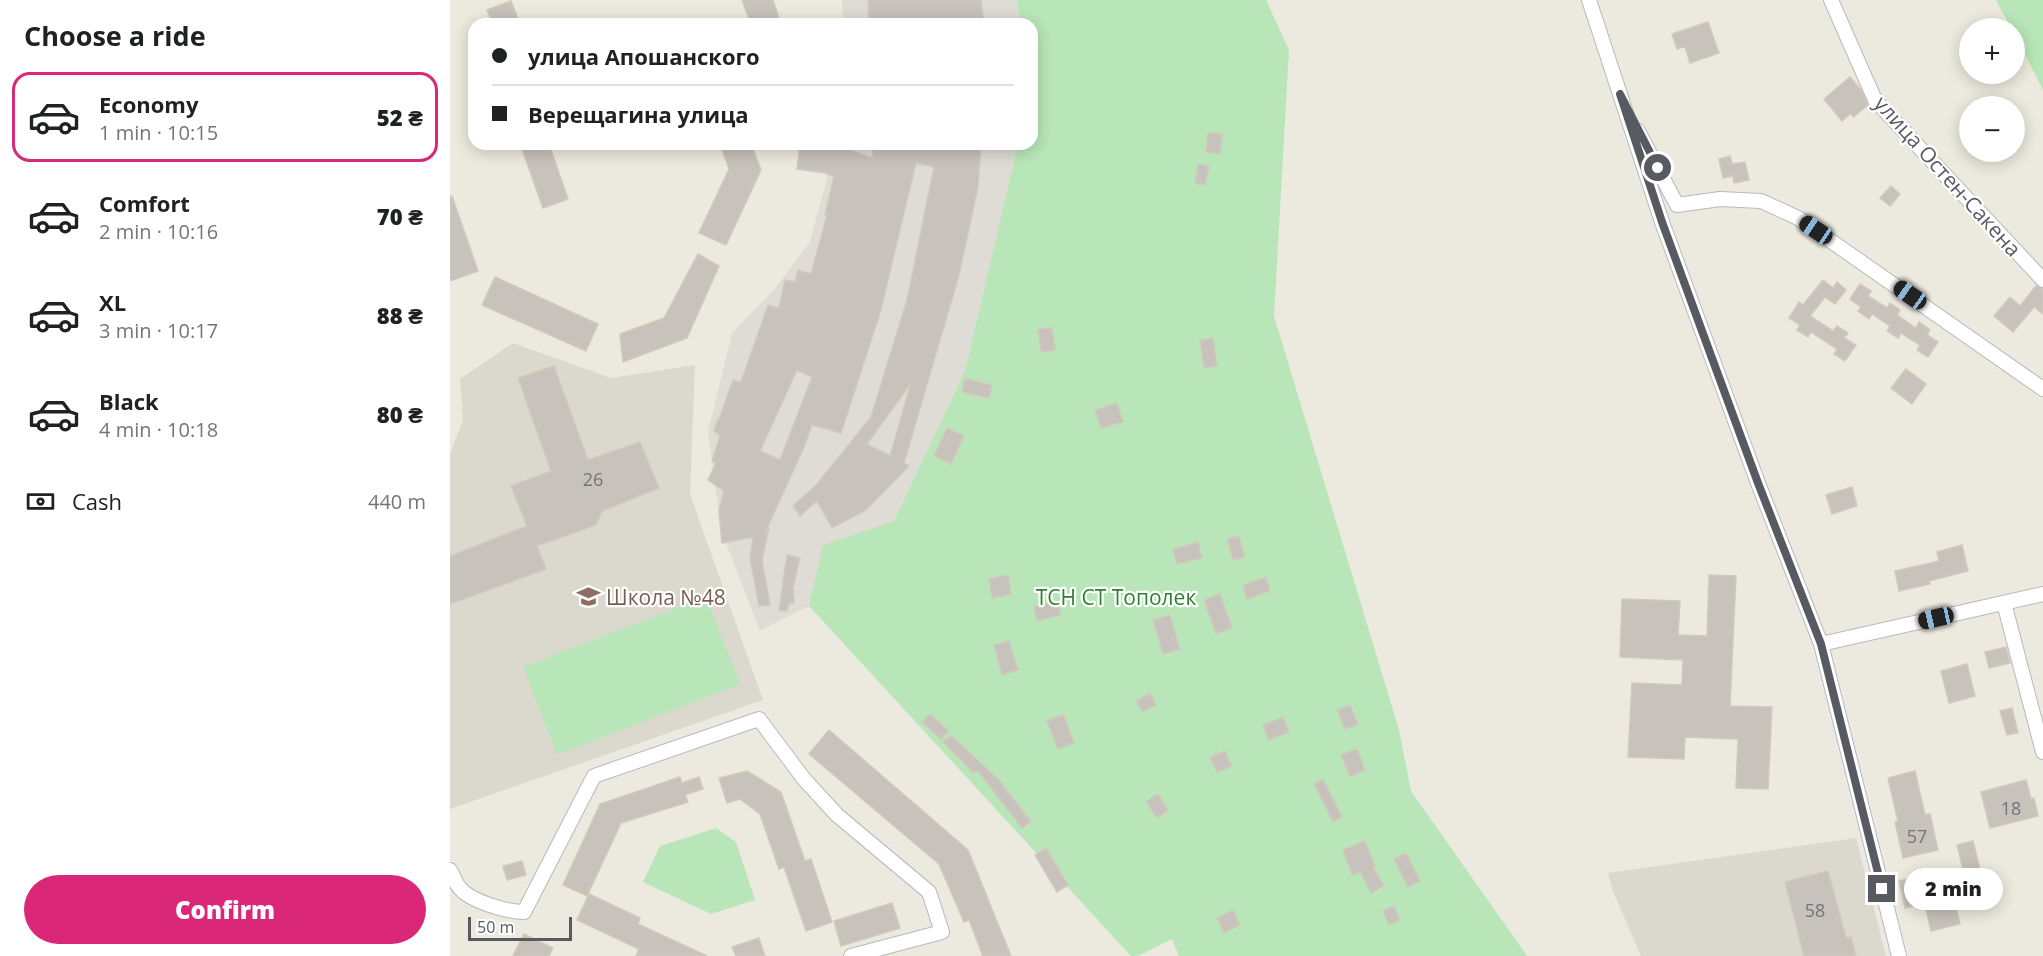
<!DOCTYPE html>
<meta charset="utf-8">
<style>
:root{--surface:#fff;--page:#f6f6f6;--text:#202124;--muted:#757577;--line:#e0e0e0;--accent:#db2777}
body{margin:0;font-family:"Open Sans",sans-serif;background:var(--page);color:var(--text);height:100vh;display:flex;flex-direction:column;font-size:22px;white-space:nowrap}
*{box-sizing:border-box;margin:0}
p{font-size:20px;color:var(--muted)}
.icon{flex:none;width:33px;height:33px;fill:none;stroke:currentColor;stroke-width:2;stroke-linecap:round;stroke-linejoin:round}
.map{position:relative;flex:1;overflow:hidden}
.side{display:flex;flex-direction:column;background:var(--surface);width:450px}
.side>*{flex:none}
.guide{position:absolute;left:18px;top:18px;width:570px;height:132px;border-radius:18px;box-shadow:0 3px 15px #0003;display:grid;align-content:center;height:132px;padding:0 24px;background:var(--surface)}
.fabs{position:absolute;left:1509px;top:18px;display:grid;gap:12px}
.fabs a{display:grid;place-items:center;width:66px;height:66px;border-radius:50%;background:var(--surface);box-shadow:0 3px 15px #0003;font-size:30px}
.scale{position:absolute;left:18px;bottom:15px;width:104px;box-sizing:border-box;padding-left:6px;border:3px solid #575b61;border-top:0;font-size:16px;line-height:21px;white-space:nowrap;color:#575b61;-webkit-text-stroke:4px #fff;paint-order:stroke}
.end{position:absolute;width:27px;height:27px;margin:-14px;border:8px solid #575b61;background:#fff;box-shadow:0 0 0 3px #fff}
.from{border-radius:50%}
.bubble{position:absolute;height:42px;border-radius:21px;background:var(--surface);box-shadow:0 3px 15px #0003;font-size:20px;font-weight:800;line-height:42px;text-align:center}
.car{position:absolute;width:18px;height:36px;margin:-18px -9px;border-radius:8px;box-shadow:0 0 4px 2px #0007;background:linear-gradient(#222 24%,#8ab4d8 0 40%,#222 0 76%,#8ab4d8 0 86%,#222 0)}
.guide b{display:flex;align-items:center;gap:21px;height:57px;font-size:22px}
.guide b+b{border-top:2px solid var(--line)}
.guide i{width:15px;height:15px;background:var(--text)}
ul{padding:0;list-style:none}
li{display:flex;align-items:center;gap:18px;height:90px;margin:0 12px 9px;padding:0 12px;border:3px solid transparent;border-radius:18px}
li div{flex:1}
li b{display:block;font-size:22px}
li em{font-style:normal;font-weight:800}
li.active{border-color:var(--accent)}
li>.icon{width:54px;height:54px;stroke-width:1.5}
h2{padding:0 24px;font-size:27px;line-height:72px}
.pay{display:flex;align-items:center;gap:15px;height:66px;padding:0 24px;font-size:22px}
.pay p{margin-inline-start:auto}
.cta{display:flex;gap:12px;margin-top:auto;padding:12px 24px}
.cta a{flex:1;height:69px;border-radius:36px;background:var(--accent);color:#fff;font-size:24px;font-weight:800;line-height:69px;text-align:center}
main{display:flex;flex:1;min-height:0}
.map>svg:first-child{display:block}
</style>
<main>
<section class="side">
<h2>Choose a ride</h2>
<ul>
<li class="active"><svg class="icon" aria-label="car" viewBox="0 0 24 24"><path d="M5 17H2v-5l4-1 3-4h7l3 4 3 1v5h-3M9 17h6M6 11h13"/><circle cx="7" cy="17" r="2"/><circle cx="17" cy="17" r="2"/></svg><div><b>Economy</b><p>1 min · 10:15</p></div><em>52 ₴</em></li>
<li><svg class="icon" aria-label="car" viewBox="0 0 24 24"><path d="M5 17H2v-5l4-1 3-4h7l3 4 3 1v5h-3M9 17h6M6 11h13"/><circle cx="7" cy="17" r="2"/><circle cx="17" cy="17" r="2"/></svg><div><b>Comfort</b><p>2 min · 10:16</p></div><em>70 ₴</em></li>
<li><svg class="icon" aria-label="car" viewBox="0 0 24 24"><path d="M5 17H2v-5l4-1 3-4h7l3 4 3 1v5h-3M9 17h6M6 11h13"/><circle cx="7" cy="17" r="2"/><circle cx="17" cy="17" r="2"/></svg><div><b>XL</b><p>3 min · 10:17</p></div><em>88 ₴</em></li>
<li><svg class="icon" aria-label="car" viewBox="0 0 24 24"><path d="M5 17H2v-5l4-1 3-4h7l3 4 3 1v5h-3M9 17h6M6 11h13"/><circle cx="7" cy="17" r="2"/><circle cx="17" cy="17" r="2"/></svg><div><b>Black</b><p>4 min · 10:18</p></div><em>80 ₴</em></li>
</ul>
<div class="pay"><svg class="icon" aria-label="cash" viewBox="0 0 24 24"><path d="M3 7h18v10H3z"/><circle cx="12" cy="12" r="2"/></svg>Cash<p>440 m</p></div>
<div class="cta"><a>Confirm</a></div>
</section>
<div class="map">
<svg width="1593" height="956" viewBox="0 0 1593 956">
<rect width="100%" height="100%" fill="#ece9de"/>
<path fill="#dfdcd6" d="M392,0H567L570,24H393Z
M386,144H568L515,371L444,521L374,545L359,606L310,631L271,530L258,432L282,333L324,290L360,242Z"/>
<path fill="#dbd8cd" d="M63,343L161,378L245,365L240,494L313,700L0,809V454L13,420L10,379Z
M1406,838L1436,956H1191L1163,891L1158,873Z"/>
<path fill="#b8e6b8" d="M567,0H816L839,50L824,316L949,730L961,791L1077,956H729L722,939L688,956H681L359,606L373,545L444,521L515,371L568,144H582V24H570Z
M1546,0H1593V90L1565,35L1564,28H1561Z
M256,597L290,684L107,755L73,667Z
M266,828L286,842L305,900L261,914L193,882L210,846Z"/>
<path fill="#c7c2bb" stroke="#d1cabc" stroke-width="1.5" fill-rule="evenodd" d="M292,0H323L331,24H301Z
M418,0H531L534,24H419Z
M61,1L70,24H43L37,10Z
M1258,22L1269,53L1240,63L1235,46L1227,49L1222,34Z
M1400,77L1411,90L1418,105L1403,117L1401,113L1392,121L1374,99Z
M758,133L772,134L770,154L756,152Z
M86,144H99L118,199L93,208L72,149Z
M270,144H301L311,170L276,245L249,233L279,169Z
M350,144H393L392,147L422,158L424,144H531L528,187L509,275L454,463L459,466L416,510L382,528L367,501L350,516L343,506L367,484L421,417L457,300L484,167L466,163L430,313L391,433L362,425L354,447L315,533L319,528L312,560L320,605L309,606L300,558L303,537L272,543L269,511L274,491L258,480L266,463L262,461L270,436L264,431L268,419L269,420L283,380L291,382L318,305L329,308L335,280L345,282L348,270L361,274L377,215H375L384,176L376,174V173L347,169ZM347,370L362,377L330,460L310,451ZM461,383L440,456L417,444Z
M1280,156L1282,164L1295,162L1299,180L1284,183L1283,176L1273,178L1269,159Z
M748,164L759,166L755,185L745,183Z
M1441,186L1450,194L1440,206L1430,198Z
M0,196H2L28,271L0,281Z
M248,254L269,266L237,338L173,362L170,334L214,318Z
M45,277L148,324L136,351L32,305Z
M1373,280L1383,288L1387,282L1396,290L1385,304L1375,297L1360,316L1383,331L1387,326L1398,333L1394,338L1406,345L1395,361L1384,354L1387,349L1361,332L1358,337L1347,330L1350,325L1339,318L1349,302L1353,305Z
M1410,284L1421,291L1418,296L1437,308L1440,303L1450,310L1447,315L1466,328L1469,322L1480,330L1477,335L1488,342L1478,357L1467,350L1470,345L1451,333L1448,338L1437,331L1440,326L1422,314L1419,319L1408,311L1411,307L1400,299Z
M1586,286L1593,289V314L1584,307L1563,332L1544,316L1560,297L1570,306Z
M602,328L605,350L591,352L588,329Z
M763,338L767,366L754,368L750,340Z
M104,366L138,460L190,442L209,488L152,511L146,525L87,546L96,569L0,604V556L77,526L61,486L101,471L68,378Z
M1456,369L1476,384L1462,404L1441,388Z
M515,379L542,385L539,398L512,392Z
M667,403L673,422L651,428L645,410Z
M497,428L514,436L501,464L484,456Z
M1402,487L1407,506L1382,514L1376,495Z
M789,536L795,557L783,560L777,539Z
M748,542L752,558L727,564L723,549Z
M1512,545L1518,571L1479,581L1480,584L1449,591L1445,571L1489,561L1487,552Z
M337,555L350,558L343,588L344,603H339L337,611L329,610Z
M558,575L561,594L542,598L539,579Z
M1259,575L1286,576L1280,706L1322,707L1318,789L1286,788L1288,739L1235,737L1234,759L1178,757L1182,683L1232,685L1233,660L1170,657L1172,599L1230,601L1228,635L1257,636Z
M816,577L820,591L797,599L793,585Z
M770,594L782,628L766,634L754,600Z
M608,601L611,615L587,621L584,607Z
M720,615L730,649L713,654L703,620Z
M559,641L568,670L552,675L544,645Z
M1556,647L1560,663L1539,668L1535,652Z
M1517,664L1525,696L1499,703L1491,671Z
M700,693L706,705L692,712L686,701Z
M900,705L908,724L895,729L887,710Z
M1562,708L1568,733L1557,735L1550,711Z
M480,714L499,731L491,739L472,722Z
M613,714L624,743L608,749L597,721Z
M833,717L839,732L818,740L813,725Z
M379,730L518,850L561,956H533L519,920L514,922L489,864L359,754Z
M502,736L549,780L581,822L572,828L527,770L524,773L493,742Z
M907,749L915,770L900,777L891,755Z
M775,751L782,766L767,772L760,757Z
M297,771L331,792L355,861L361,859L382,922L356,931L334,867L329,869L310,814L290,799L277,803L269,778Z
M1465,771L1475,815L1480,814L1488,850L1453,858L1445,822L1448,821L1438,778Z
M230,777L232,783L249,777L253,789L235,795L238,802L171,823L137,896L113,885L150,804Z
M873,779L892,817L883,822L864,784Z
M1576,780L1581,799L1584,798L1588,816L1540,828L1531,792Z
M708,794L718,810L707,818L696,801Z
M915,841L925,866L923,867L934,886L921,893L910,872L902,875L893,850Z
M1523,841L1534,885L1518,889L1507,845Z
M596,848L618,885L607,892L585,855Z
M956,853L970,881L958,887L944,859Z
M72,861L76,875L57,880L53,866Z
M1378,871L1396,938L1401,937L1406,956H1354L1335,882Z
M1466,877L1473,903L1455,908L1449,881Z
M139,894L190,918L188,924L257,956H186L189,949L127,920Z
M442,903L450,928L391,946L384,921Z
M1505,903L1510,924L1481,931L1476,909Z
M944,906L950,920L939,925L933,911Z
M783,910L790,925L774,933L767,918Z
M74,934L103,948L99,956H63Z
M309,938L315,956H286L282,947Z"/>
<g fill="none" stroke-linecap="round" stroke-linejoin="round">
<defs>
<path id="street" d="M1139,0L1212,222L1308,483L1371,644L1449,956
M1381,0L1425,100L1593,280
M1188,131L1227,205L1270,199L1311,201L1348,218L1593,389
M1554,603L1593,752
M1371,644L1593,594
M0,870C3,875 5,882 9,887C19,901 57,912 74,912L144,776L309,719L354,779L387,815L479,892L492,932L401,956"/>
</defs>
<use href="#street" stroke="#b6b9bf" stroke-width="16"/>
<use href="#street" stroke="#fff" stroke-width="14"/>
</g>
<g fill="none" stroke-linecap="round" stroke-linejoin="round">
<path stroke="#575b61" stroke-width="8" d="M1208,168L1170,94L1212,222L1252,331L1308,483L1371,644L1432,889"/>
</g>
<defs>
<symbol id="school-bare" viewBox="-9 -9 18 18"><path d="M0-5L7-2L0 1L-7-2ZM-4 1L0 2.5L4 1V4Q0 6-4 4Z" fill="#8d6e63" stroke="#fff" stroke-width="2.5" paint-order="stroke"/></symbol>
</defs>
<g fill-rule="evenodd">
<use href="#school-bare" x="122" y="580" width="33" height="33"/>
</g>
<g text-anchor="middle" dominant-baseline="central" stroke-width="4.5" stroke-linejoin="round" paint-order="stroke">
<g font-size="18" fill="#737578">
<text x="143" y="479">26</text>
<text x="1561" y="808">18</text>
<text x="1467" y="836">57</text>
<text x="1365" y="910">58</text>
</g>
<g font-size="21" fill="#575b61" stroke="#fff">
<text transform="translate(1498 176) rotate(48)">улица Остен-Сакена</text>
</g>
<g font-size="21" fill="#785e54" stroke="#fff" text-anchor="start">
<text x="156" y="597">Школа №48</text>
</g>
<g font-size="21" fill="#2e8232" stroke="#fff">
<text x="666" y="597">ТСН СТ Тополек</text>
</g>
</g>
</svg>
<div class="fabs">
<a>+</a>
<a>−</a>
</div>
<div class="scale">50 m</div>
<i class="end from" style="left:1208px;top:168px"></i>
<i class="end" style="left:1432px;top:889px"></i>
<div class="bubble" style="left:1454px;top:868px;width:99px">2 min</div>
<i class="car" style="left:1366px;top:230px;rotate:304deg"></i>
<i class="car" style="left:1460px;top:295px;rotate:305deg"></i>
<i class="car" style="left:1486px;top:618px;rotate:257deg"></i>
<div class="guide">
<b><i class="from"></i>улица Апошанского</b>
<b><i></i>Верещагина улица</b>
</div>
</div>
</main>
